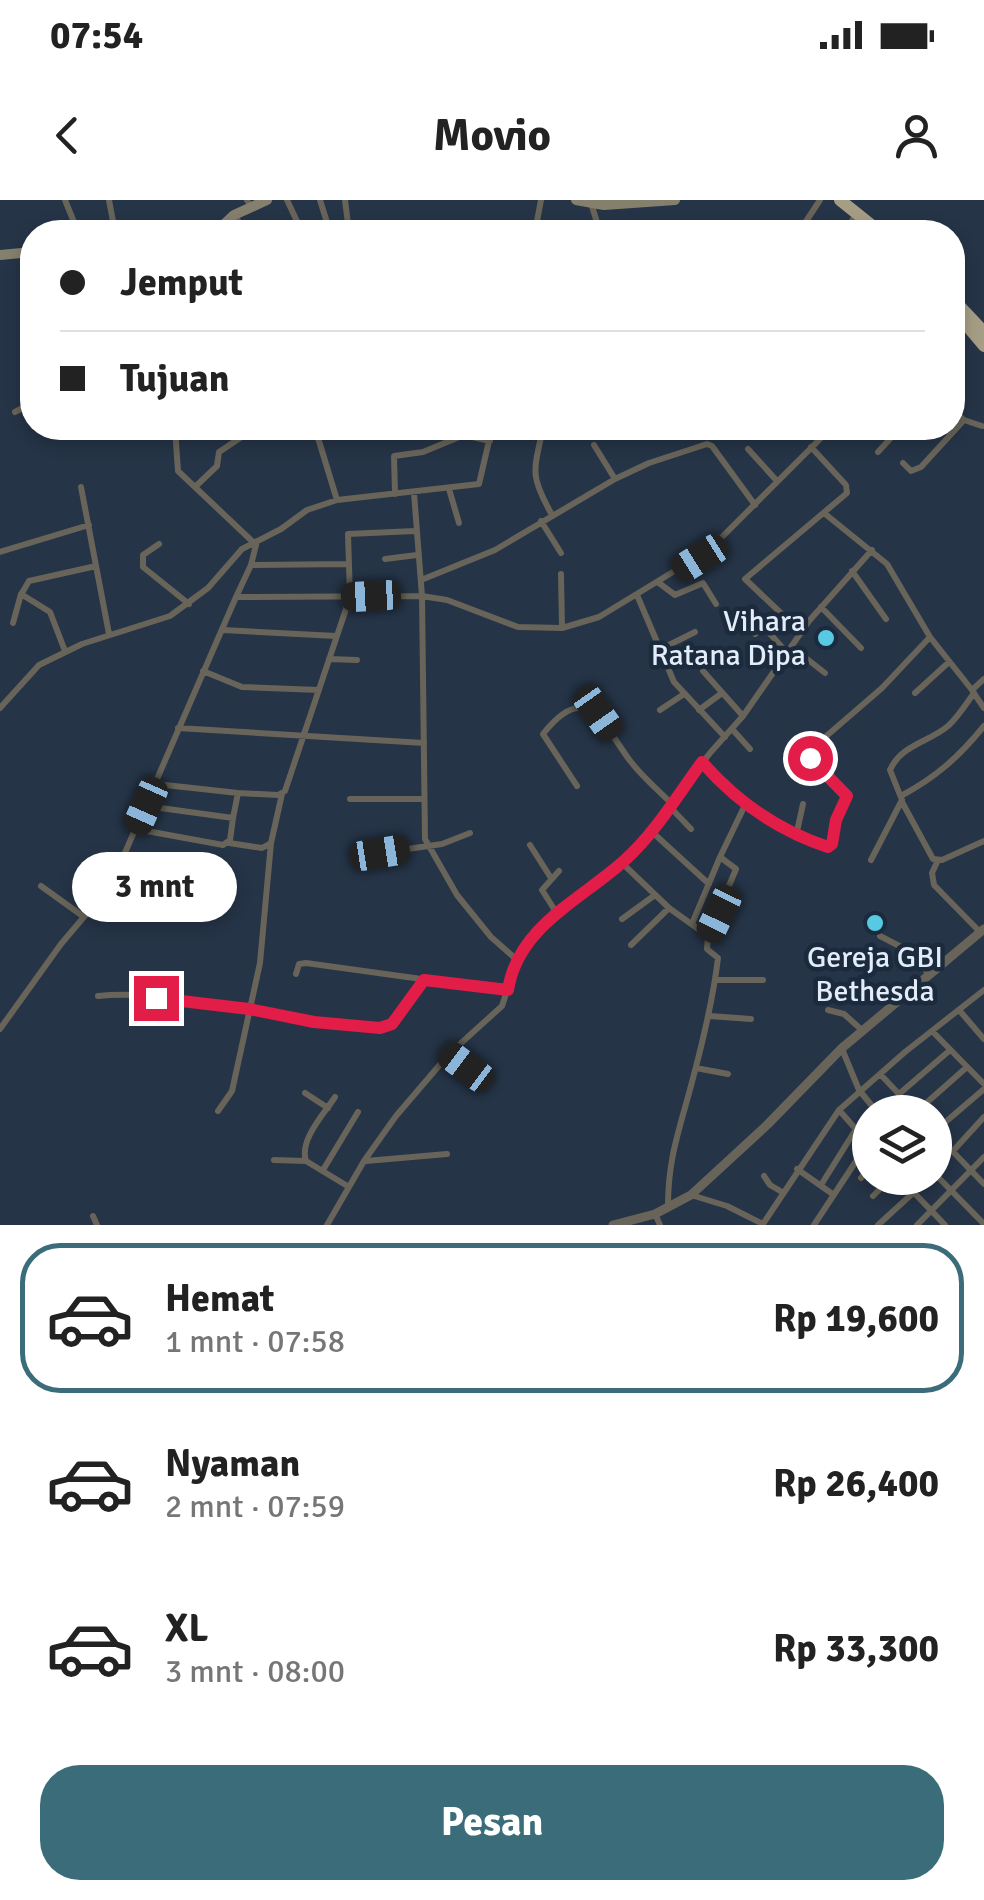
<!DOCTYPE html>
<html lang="id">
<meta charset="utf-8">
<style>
:root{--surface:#fff;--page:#f2f2f2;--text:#222;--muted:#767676;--line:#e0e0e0;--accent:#3a6d79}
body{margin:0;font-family:Signika,sans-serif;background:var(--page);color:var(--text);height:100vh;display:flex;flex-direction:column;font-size:38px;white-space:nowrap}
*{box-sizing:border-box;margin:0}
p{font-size:32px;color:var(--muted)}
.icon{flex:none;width:55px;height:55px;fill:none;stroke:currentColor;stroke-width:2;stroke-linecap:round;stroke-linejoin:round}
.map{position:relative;height:1025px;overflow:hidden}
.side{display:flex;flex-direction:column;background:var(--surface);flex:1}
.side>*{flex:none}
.banner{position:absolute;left:20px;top:20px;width:945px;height:220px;border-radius:40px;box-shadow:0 5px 15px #0003;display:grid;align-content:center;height:220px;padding:0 40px;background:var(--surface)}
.fabs{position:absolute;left:852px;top:895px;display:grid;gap:20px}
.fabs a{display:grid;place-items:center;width:100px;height:100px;border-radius:50%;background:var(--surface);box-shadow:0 5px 15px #0003;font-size:50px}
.end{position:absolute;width:45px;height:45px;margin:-22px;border:12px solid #e11d48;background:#fff;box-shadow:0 0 0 5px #fff}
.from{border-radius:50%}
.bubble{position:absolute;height:70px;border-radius:35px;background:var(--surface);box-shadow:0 5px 15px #0003;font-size:32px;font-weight:800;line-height:70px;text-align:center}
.car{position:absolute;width:30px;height:60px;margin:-30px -15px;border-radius:12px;box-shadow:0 0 8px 2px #0007;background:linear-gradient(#222 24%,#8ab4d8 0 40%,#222 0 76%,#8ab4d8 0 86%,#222 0)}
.banner b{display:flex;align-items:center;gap:35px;height:95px;font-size:38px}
.banner b+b{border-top:2px solid var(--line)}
.banner i{width:25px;height:25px;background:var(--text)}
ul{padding:18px 0 0;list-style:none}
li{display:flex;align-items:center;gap:30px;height:150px;margin:0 20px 15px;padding:0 20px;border:5px solid transparent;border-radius:40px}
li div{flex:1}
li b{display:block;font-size:38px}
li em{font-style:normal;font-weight:800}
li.active{border-color:var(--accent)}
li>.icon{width:90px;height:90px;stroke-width:1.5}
.cta{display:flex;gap:20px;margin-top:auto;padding:20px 40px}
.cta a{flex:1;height:115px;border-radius:40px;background:var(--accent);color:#fff;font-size:40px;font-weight:800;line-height:115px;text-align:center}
.status{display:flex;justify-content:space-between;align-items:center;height:70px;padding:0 50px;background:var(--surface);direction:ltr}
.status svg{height:28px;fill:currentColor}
header{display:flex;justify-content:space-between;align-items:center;height:130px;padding:0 40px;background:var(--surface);font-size:45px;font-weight:800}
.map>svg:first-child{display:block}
</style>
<div class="status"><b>07:54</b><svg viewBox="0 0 49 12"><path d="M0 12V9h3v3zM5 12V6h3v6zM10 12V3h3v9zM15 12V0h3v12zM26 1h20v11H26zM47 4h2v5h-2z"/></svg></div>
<header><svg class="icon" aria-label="back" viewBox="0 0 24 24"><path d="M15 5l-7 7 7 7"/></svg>Movio<svg class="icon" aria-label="person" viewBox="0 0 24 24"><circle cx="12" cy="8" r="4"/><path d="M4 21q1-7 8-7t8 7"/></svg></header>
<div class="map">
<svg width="984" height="1025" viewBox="0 0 984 1025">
<rect width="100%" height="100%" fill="#253447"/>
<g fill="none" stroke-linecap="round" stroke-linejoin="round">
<path stroke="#686459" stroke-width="6" d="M65,0L78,32
M109,0L115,32
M247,0L248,2
M287,0L302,32
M320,0L330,32
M345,0L349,32
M591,3L600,32
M234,15L246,32
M535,32L541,0
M799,32L820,0
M845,32L853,19
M952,210L964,220L982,226
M15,212L32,203
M175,228L178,271L253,342
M266,228H274
M315,228L337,300
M543,228C534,271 529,274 552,315
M874,228L888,239
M594,245L615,279
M748,249L777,281
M878,252L900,228
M903,263L911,271L921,267L964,220
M81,287L109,434
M195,287L217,266L219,252L255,228
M449,289L459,323
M414,293L422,396L425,639L457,695L491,737L517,760
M395,294L394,256L423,252L464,235L490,241
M541,321L561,353
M257,341L251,365L349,364
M159,344L143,355V367L189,404
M0,352L89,325
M385,359L417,355
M852,371L886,419
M561,374L562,428
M421,380L495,350L615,279L649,263L707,244L712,246L755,305
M659,383L675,395L703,383L716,404
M22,393L29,381L96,366
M637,395L674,482L725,537
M236,397L251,365
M821,407L861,448
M13,423L21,394L50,412L65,451
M764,427L789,455
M223,430L336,436
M802,433L745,379L847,293L846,285L811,247
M755,434L782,414
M930,437L972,490L984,479
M793,448L825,473
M661,449L695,432
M329,459L357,460
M203,471L242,487L319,490
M703,471L743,516
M973,492L984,508
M915,493L949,462
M0,508L39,465L82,444L170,416L208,388L242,349L281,329L307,310L337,300L479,284L492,228
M660,510L684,494
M699,510L722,493
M178,528L424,543
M732,529L750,549
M702,562C736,601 779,631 828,647L834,642L836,620L847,596L810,558L809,551L882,488L930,437L887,364L824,313
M577,586L543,534C586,480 601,520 628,558C640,575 657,589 672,604
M238,593L278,595L285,591L350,397L348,334L415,331
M901,596C936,577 959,557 984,526
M350,599H422
M902,602L933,659L942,660L984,641
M146,606L233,618L238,593L156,584
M670,607L691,629
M136,629L223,645L230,640L233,618
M651,631L709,684
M796,636L803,604
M229,643L262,648L271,643
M530,645L551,678
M380,653L442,644L470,633
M720,657L746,603
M871,660L902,600L890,570C901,545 929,542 948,526C958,517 966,504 974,493
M938,660L932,673L934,685L980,732
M622,663L669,708L708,736
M41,686L84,717
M556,712L542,690L559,671
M622,719L655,695
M880,736L905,749L929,774
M631,745L669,708
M296,774L299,764L306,763L508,791
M715,780H763
M98,796C145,791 198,802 245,809C271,812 373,838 391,824C404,814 415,793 424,780
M828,810L844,814L863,831
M959,810L984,839
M709,816L751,819
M0,829L61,744L111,685L236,397L422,396L447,400L518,427L562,428L599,417L709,350L831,228
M932,831L984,884
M842,849L859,890L877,912
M449,854L483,880
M696,868L728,874
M880,874L916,912
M305,893L328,908
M899,894L949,851
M335,897C324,914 299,940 306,961L349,987
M839,910L868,943
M218,911L232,891L260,763L271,643L282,594
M916,912L967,867
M935,931L984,889
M935,933L984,984
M953,951L984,917
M274,960L305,961
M366,961L447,954
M797,969L834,995
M323,970L358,912
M935,974L984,1024
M764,976L770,985L782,992
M861,978L870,967
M900,978L945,1025
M821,985L856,929
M691,995L727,1006L763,1024
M873,996L891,978
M668,1006C668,957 680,928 692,882C703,841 713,800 718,758L707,749L708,736L736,669L720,657L692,724
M655,1014L660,1025
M93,1016L97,1025
M763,1024L839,910L905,852L984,790
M327,1025L364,961L396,916L449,854L502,806L517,760L533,737L556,712L622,663L638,646L710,553L743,516L809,421L872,350
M814,1025L868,943
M878,1025L913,993
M917,1025L984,957"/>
<path stroke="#686459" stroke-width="9" d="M613,1025L655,1014L691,995L767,925L842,848L984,729"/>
<path stroke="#85806d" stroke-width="10" d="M576,0L604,5L675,0
M216,32L234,15L267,0
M0,55L32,52"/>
<path stroke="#a69e84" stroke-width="12" d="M840,0L880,32
M952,98L984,132
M952,108L984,146"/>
</g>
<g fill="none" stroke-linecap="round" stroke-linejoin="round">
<path stroke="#e11d48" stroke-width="12" d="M156,798L249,809L314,822L380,828L392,824L424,780L508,790C518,726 581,700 625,660C655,633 678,595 702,562C736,601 779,631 828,647L832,644L836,620L847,596L810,558"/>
</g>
<g fill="#58c9e3" stroke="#1b2a3d" stroke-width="4">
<circle cx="826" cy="438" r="10"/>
<circle cx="875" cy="723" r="10"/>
</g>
<g text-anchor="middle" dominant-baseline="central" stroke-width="9" stroke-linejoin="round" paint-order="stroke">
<g font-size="30" fill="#e3ecf9" stroke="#1b2a3d" text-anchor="end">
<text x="806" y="421">Vihara<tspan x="806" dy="34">Ratana Dipa</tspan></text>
<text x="875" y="757" text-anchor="middle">Gereja GBI<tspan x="875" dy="34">Bethesda</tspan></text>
</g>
</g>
</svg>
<div class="fabs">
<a><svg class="icon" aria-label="layers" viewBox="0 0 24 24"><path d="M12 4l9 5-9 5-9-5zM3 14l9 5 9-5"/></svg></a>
</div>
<i class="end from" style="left:810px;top:558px"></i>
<i class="end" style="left:156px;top:798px"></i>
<div class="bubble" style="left:72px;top:652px;width:165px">3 mnt</div>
<i class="car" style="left:700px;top:358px;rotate:238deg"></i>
<i class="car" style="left:371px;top:396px;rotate:267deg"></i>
<i class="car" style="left:598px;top:513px;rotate:145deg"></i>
<i class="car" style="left:146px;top:606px;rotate:204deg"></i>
<i class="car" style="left:380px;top:653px;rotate:81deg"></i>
<i class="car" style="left:719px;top:714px;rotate:206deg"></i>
<i class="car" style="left:466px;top:867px;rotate:307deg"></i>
<div class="banner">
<b><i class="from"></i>Jemput</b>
<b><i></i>Tujuan</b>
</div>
</div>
<section class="side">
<ul>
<li class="active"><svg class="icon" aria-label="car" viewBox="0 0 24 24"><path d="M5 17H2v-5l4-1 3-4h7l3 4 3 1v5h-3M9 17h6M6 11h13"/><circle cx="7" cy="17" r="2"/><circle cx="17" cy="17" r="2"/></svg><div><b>Hemat</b><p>1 mnt · 07:58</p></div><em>Rp 19,600</em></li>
<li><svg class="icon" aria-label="car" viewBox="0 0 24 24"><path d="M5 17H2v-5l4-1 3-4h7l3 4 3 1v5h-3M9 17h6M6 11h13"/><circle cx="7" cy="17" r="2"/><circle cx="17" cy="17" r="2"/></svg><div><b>Nyaman</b><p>2 mnt · 07:59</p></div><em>Rp 26,400</em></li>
<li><svg class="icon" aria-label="car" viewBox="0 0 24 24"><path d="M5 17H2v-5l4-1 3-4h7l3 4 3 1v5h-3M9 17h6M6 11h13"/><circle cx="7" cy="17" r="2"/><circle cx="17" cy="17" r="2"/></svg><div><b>XL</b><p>3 mnt · 08:00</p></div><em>Rp 33,300</em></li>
</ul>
<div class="cta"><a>Pesan</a></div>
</section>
